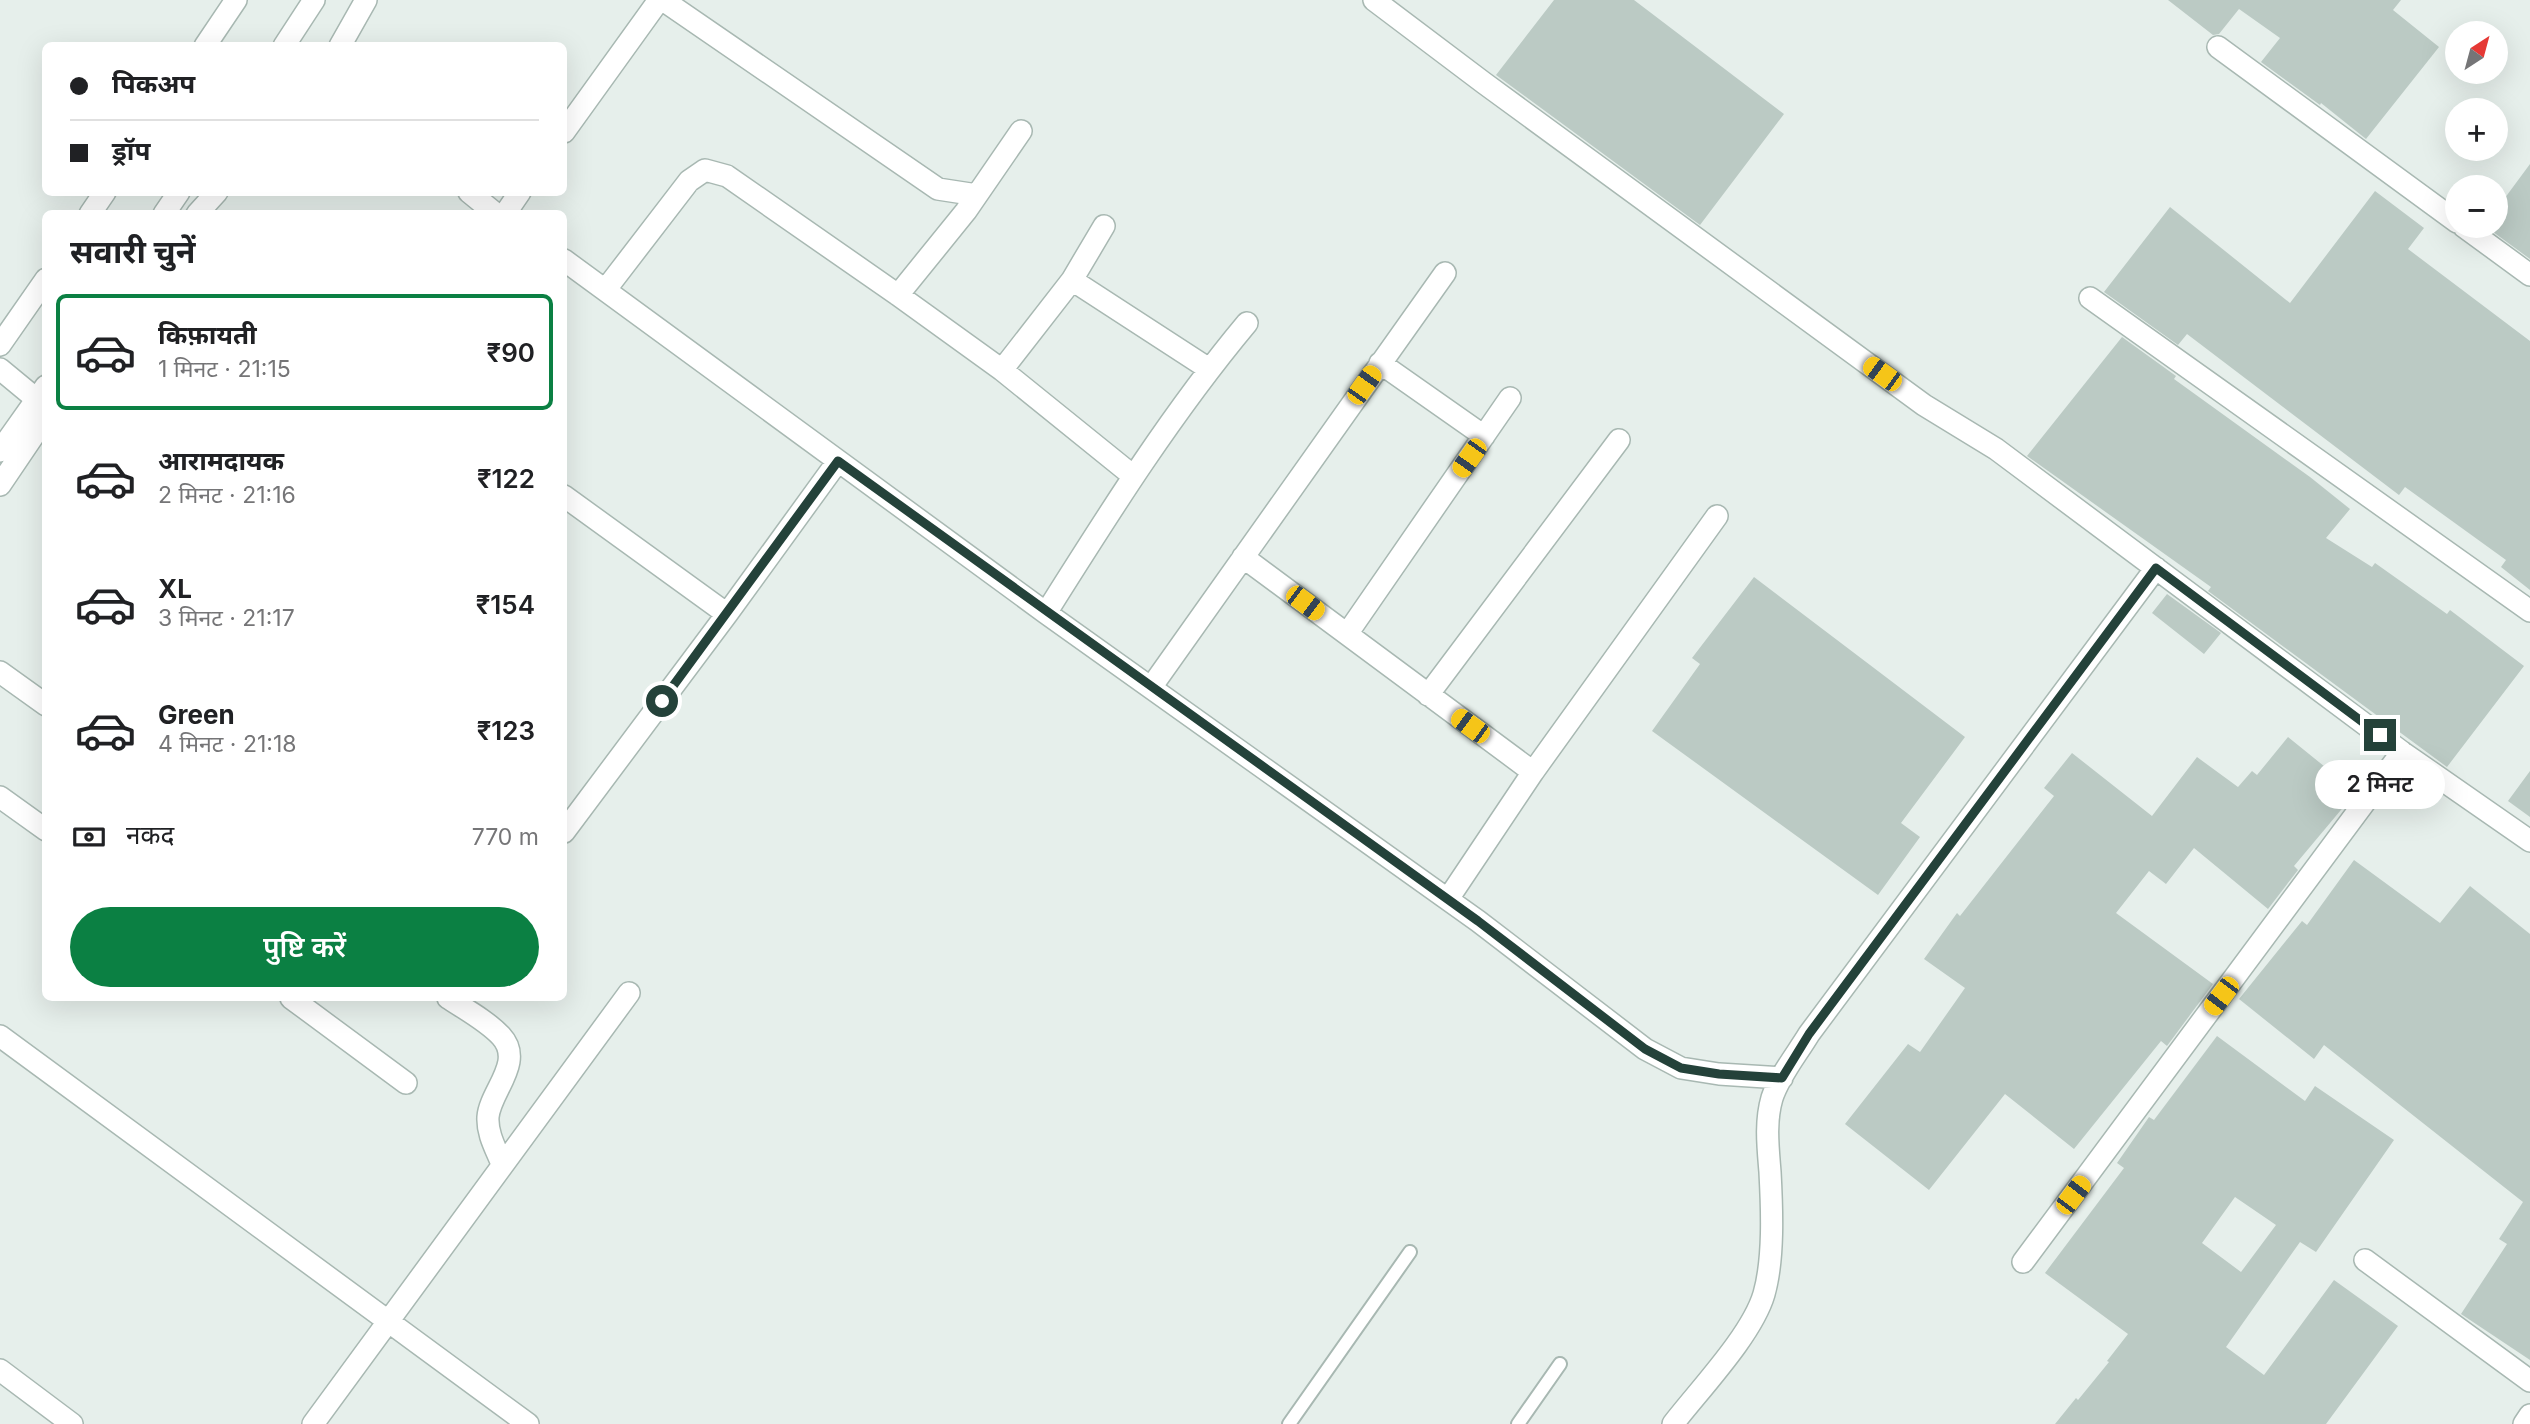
<!DOCTYPE html>
<html lang="hi">
<meta charset="utf-8">
<style>
:root{--surface:#fff;--page:#f6f6f6;--text:#202124;--muted:#757577;--line:#e0e0e0;--accent:#0b8043}
body{margin:0;font-family:Inter,"Noto Sans Devanagari",sans-serif;background:var(--page);color:var(--text);height:100vh;display:flex;flex-direction:column;font-size:26px;white-space:nowrap}
*{box-sizing:border-box;margin:0}
p{font-size:23px;color:var(--muted)}
.icon{flex:none;width:38px;height:38px;fill:none;stroke:currentColor;stroke-width:2;stroke-linecap:round;stroke-linejoin:round}
.map{position:relative;flex:1;overflow:hidden}
.panel{position:absolute;left:42px;top:210px;width:525px;height:791px;display:flex;flex-direction:column;background:var(--surface);border-radius:10px;box-shadow:0 7px 28px #0002}
.panel>*{flex:none}
.top-card{position:absolute;left:42px;top:42px;width:525px;height:154px;border-radius:10px;box-shadow:0 7px 28px #0002;display:grid;align-content:center;height:154px;padding:0 28px;background:var(--surface)}
.needle{width:46px;rotate:36deg}
.buttons{position:absolute;left:2445px;top:21px;display:grid;gap:14px}
.buttons a{display:grid;place-items:center;width:63px;height:63px;border-radius:50%;background:var(--surface);box-shadow:0 7px 28px #0002;font-size:35px}
.end{position:absolute;width:32px;height:32px;margin:-16px;border:9px solid #24423a;background:#fff;box-shadow:0 0 0 4px #fff}
.from{border-radius:50%}
.bubble{position:absolute;height:49px;border-radius:24px;background:var(--surface);box-shadow:0 7px 28px #0002;font-size:23px;font-weight:600;line-height:49px;text-align:center}
.car{position:absolute;width:21px;height:42px;margin:-21px -10px;border-radius:9px;box-shadow:0 0 5px 2px #0007;background:linear-gradient(#f5c518 24%,#345 0 40%,#f5c518 0 76%,#345 0 86%,#f5c518 0)}
.top-card b{display:flex;align-items:center;gap:24px;height:66px;font-size:26px}
.top-card b+b{border-top:2px solid var(--line)}
.top-card i{width:18px;height:18px;background:var(--text)}
ul{padding:0;list-style:none}
li{display:flex;align-items:center;gap:21px;height:116px;margin:0 14px 10px;padding:0 14px;border:4px solid transparent;border-radius:10px}
li div{flex:1}
li b{display:block;font-size:26px}
li em{font-style:normal;font-weight:600}
li.selected{border-color:var(--accent)}
li>.icon{width:63px;height:63px;stroke-width:1.5}
h2{padding:0 28px;font-size:32px;line-height:84px}
.pay{display:flex;align-items:center;gap:18px;height:77px;padding:0 28px;font-size:26px}
.pay p{margin-inline-start:auto}
.cta{display:flex;gap:14px;margin-top:auto;padding:14px 28px}
.cta a{flex:1;height:80px;border-radius:42px;background:var(--accent);color:#fff;font-size:28px;font-weight:600;line-height:80px;text-align:center}
.map>svg:first-child{display:block}
</style>
<div class="map">
<svg width="2530" height="1424" viewBox="0 0 2530 1424">
<rect width="100%" height="100%" fill="#e6efeb"/>
<path fill="#bbcac4" fill-rule="evenodd" d="M1554,0H1634L1784,114L1700,225L1496,75Z
M2168,0H2401L2393,10L2439,47L2366,139L2321,103L2320,105L2261,62L2280,38L2239,9L2219,34L2213,35Z
M2530,164V259L2485,226H2496V210Z
M2375,191L2424,228L2408,249L2530,341V590L2501,567L2506,560L2405,487L2399,495L2187,334L2178,345L2104,292L2170,207L2290,303Z
M2122,337L2176,376L2174,379L2310,477L2350,509L2326,538L2372,567L2375,563L2447,614L2450,610L2524,666L2447,767L2208,591L2211,587L2027,456Z
M1754,577L1965,737L1901,823L1920,837L1878,895L1652,731L1700,664L1692,658Z
M2167,594L2221,633L2204,654L2152,613Z
M2288,737L2356,792L2294,866L2298,870L2268,909L2194,848L2166,884L2149,871L2116,913L2213,984L2167,1046L2161,1041L2074,1149L2005,1094L1929,1190L1845,1124L1908,1044L1920,1052L1965,988L1924,959L1957,913L1960,916L2054,796L2044,788L2072,753L2152,816L2197,757L2238,787L2252,771L2257,775Z
M2530,771V817L2508,801Z
M2354,860L2440,923L2470,886L2530,934V1360L2461,1314L2507,1244L2499,1239L2523,1202L2324,1045L2314,1059L2239,999L2302,921L2307,925Z
M2217,1036L2305,1101L2315,1086L2394,1140L2316,1252L2300,1242L2226,1347L2264,1375L2334,1280L2398,1326L2326,1424H2055L2076,1398L2078,1400L2109,1362L2107,1361L2128,1334L2045,1273L2124,1168L2117,1163L2149,1117L2154,1120ZM2235,1197L2276,1225L2241,1272L2202,1243Z"/>
<g fill="none" stroke-linecap="round" stroke-linejoin="round">
<defs>
<path id="service" d="M1289,1424L1410,1252
M1518,1424L1560,1364"/>
<path id="minor" d="M663,0L938,189L977,195
M1374,0L1484,83L1924,405L1996,449L2402,752L2530,841
M205,46L236,0
M2218,47L2457,222
M564,132L659,0
M469,192L496,214
M90,214L105,192
M505,214L520,192
M2463,226L2530,275
M564,260L1046,613L1478,921L1645,1049L1681,1068L1719,1074L1782,1078
M1072,280L1209,369
M606,289L689,181L705,170L727,176L898,295L1002,370L1132,475
M898,295L966,211L1021,131
M2090,298L2530,611
M0,345L46,279
M1380,363L1484,436
M0,369L46,407
M1002,370L1072,280L1104,226
M564,496L727,614
M1243,557L1533,772
M1046,613C1109,513 1171,414 1247,323
M1347,634L1510,398
M0,672L46,705
M1152,686L1445,273
M1428,695L1619,440
M0,797L46,830
M564,832L727,614L838,461
M1448,899L1533,772L1717,516
M291,998L406,1083
M448,998C465,1009 487,1021 501,1036C525,1062 490,1091 488,1117C487,1134 496,1149 502,1164
M0,1036L528,1424
M2365,1260L2530,1381
M2023,1262L2402,752
M0,1370L72,1424
M313,1424L629,993
M1673,1424C1700,1389 1752,1335 1764,1294C1774,1259 1772,1209 1770,1172C1768,1147 1765,1122 1772,1098C1779,1076 1797,1054 1809,1034L2156,568
M2524,1424L2530,1415"/>
<path id="tertiary" d="M284,46L314,0
M340,46L366,0
M164,214L179,192
M197,214L217,192
M0,451L46,386
M0,485L46,417"/>
</defs>
<use href="#service" stroke="#a8b8b2" stroke-width="16"/>
<use href="#minor" stroke="#a8b8b2" stroke-width="24"/>
<use href="#tertiary" stroke="#a8b8b2" stroke-width="24"/>
<use href="#service" stroke="#fff" stroke-width="12"/>
<use href="#minor" stroke="#fff" stroke-width="21"/>
<use href="#tertiary" stroke="#fff" stroke-width="21"/>
</g>
<g fill="none" stroke-linecap="round" stroke-linejoin="round">
<path stroke="#24423a" stroke-width="9" d="M662,701L838,461L1478,921L1645,1049L1681,1068L1719,1074L1782,1078L1809,1034L2156,568L2380,735"/>
</g>
</svg>
<div class="buttons">
<a><svg class="needle" viewBox="-14 -14 28 28"><path d="M0-13l5 13h-10z" fill="#e53935"/><path d="M0 13l5-13h-10z" fill="#757577"/></svg></a>
<a>+</a>
<a>−</a>
</div>
<i class="end from" style="left:662px;top:701px"></i>
<i class="end" style="left:2380px;top:735px"></i>
<div class="bubble" style="left:2315px;top:760px;width:130px">2 मिनट</div>
<i class="car" style="left:1882px;top:374px;rotate:306deg"></i>
<i class="car" style="left:1364px;top:385px;rotate:35deg"></i>
<i class="car" style="left:1469px;top:458px;rotate:215deg"></i>
<i class="car" style="left:1305px;top:603px;rotate:127deg"></i>
<i class="car" style="left:1470px;top:726px;rotate:306deg"></i>
<i class="car" style="left:2221px;top:996px;rotate:217deg"></i>
<i class="car" style="left:2073px;top:1195px;rotate:37deg"></i>
<div class="top-card">
<b><i class="from"></i>पिकअप</b>
<b><i></i>ड्रॉप</b>
</div>
<section class="panel">
<h2>सवारी चुनें</h2>
<ul>
<li class="selected"><svg class="icon" aria-label="car" viewBox="0 0 24 24"><path d="M5 17H2v-5l4-1 3-4h7l3 4 3 1v5h-3M9 17h6M6 11h13"/><circle cx="7" cy="17" r="2"/><circle cx="17" cy="17" r="2"/></svg><div><b>किफ़ायती</b><p>1 मिनट · 21:15</p></div><em>₹90</em></li>
<li><svg class="icon" aria-label="car" viewBox="0 0 24 24"><path d="M5 17H2v-5l4-1 3-4h7l3 4 3 1v5h-3M9 17h6M6 11h13"/><circle cx="7" cy="17" r="2"/><circle cx="17" cy="17" r="2"/></svg><div><b>आरामदायक</b><p>2 मिनट · 21:16</p></div><em>₹122</em></li>
<li><svg class="icon" aria-label="car" viewBox="0 0 24 24"><path d="M5 17H2v-5l4-1 3-4h7l3 4 3 1v5h-3M9 17h6M6 11h13"/><circle cx="7" cy="17" r="2"/><circle cx="17" cy="17" r="2"/></svg><div><b>XL</b><p>3 मिनट · 21:17</p></div><em>₹154</em></li>
<li><svg class="icon" aria-label="car" viewBox="0 0 24 24"><path d="M5 17H2v-5l4-1 3-4h7l3 4 3 1v5h-3M9 17h6M6 11h13"/><circle cx="7" cy="17" r="2"/><circle cx="17" cy="17" r="2"/></svg><div><b>Green</b><p>4 मिनट · 21:18</p></div><em>₹123</em></li>
</ul>
<div class="pay"><svg class="icon" aria-label="cash" viewBox="0 0 24 24"><path d="M3 7h18v10H3z"/><circle cx="12" cy="12" r="2"/></svg>नकद<p>770 m</p></div>
<div class="cta"><a>पुष्टि करें</a></div>
</section>
</div>
